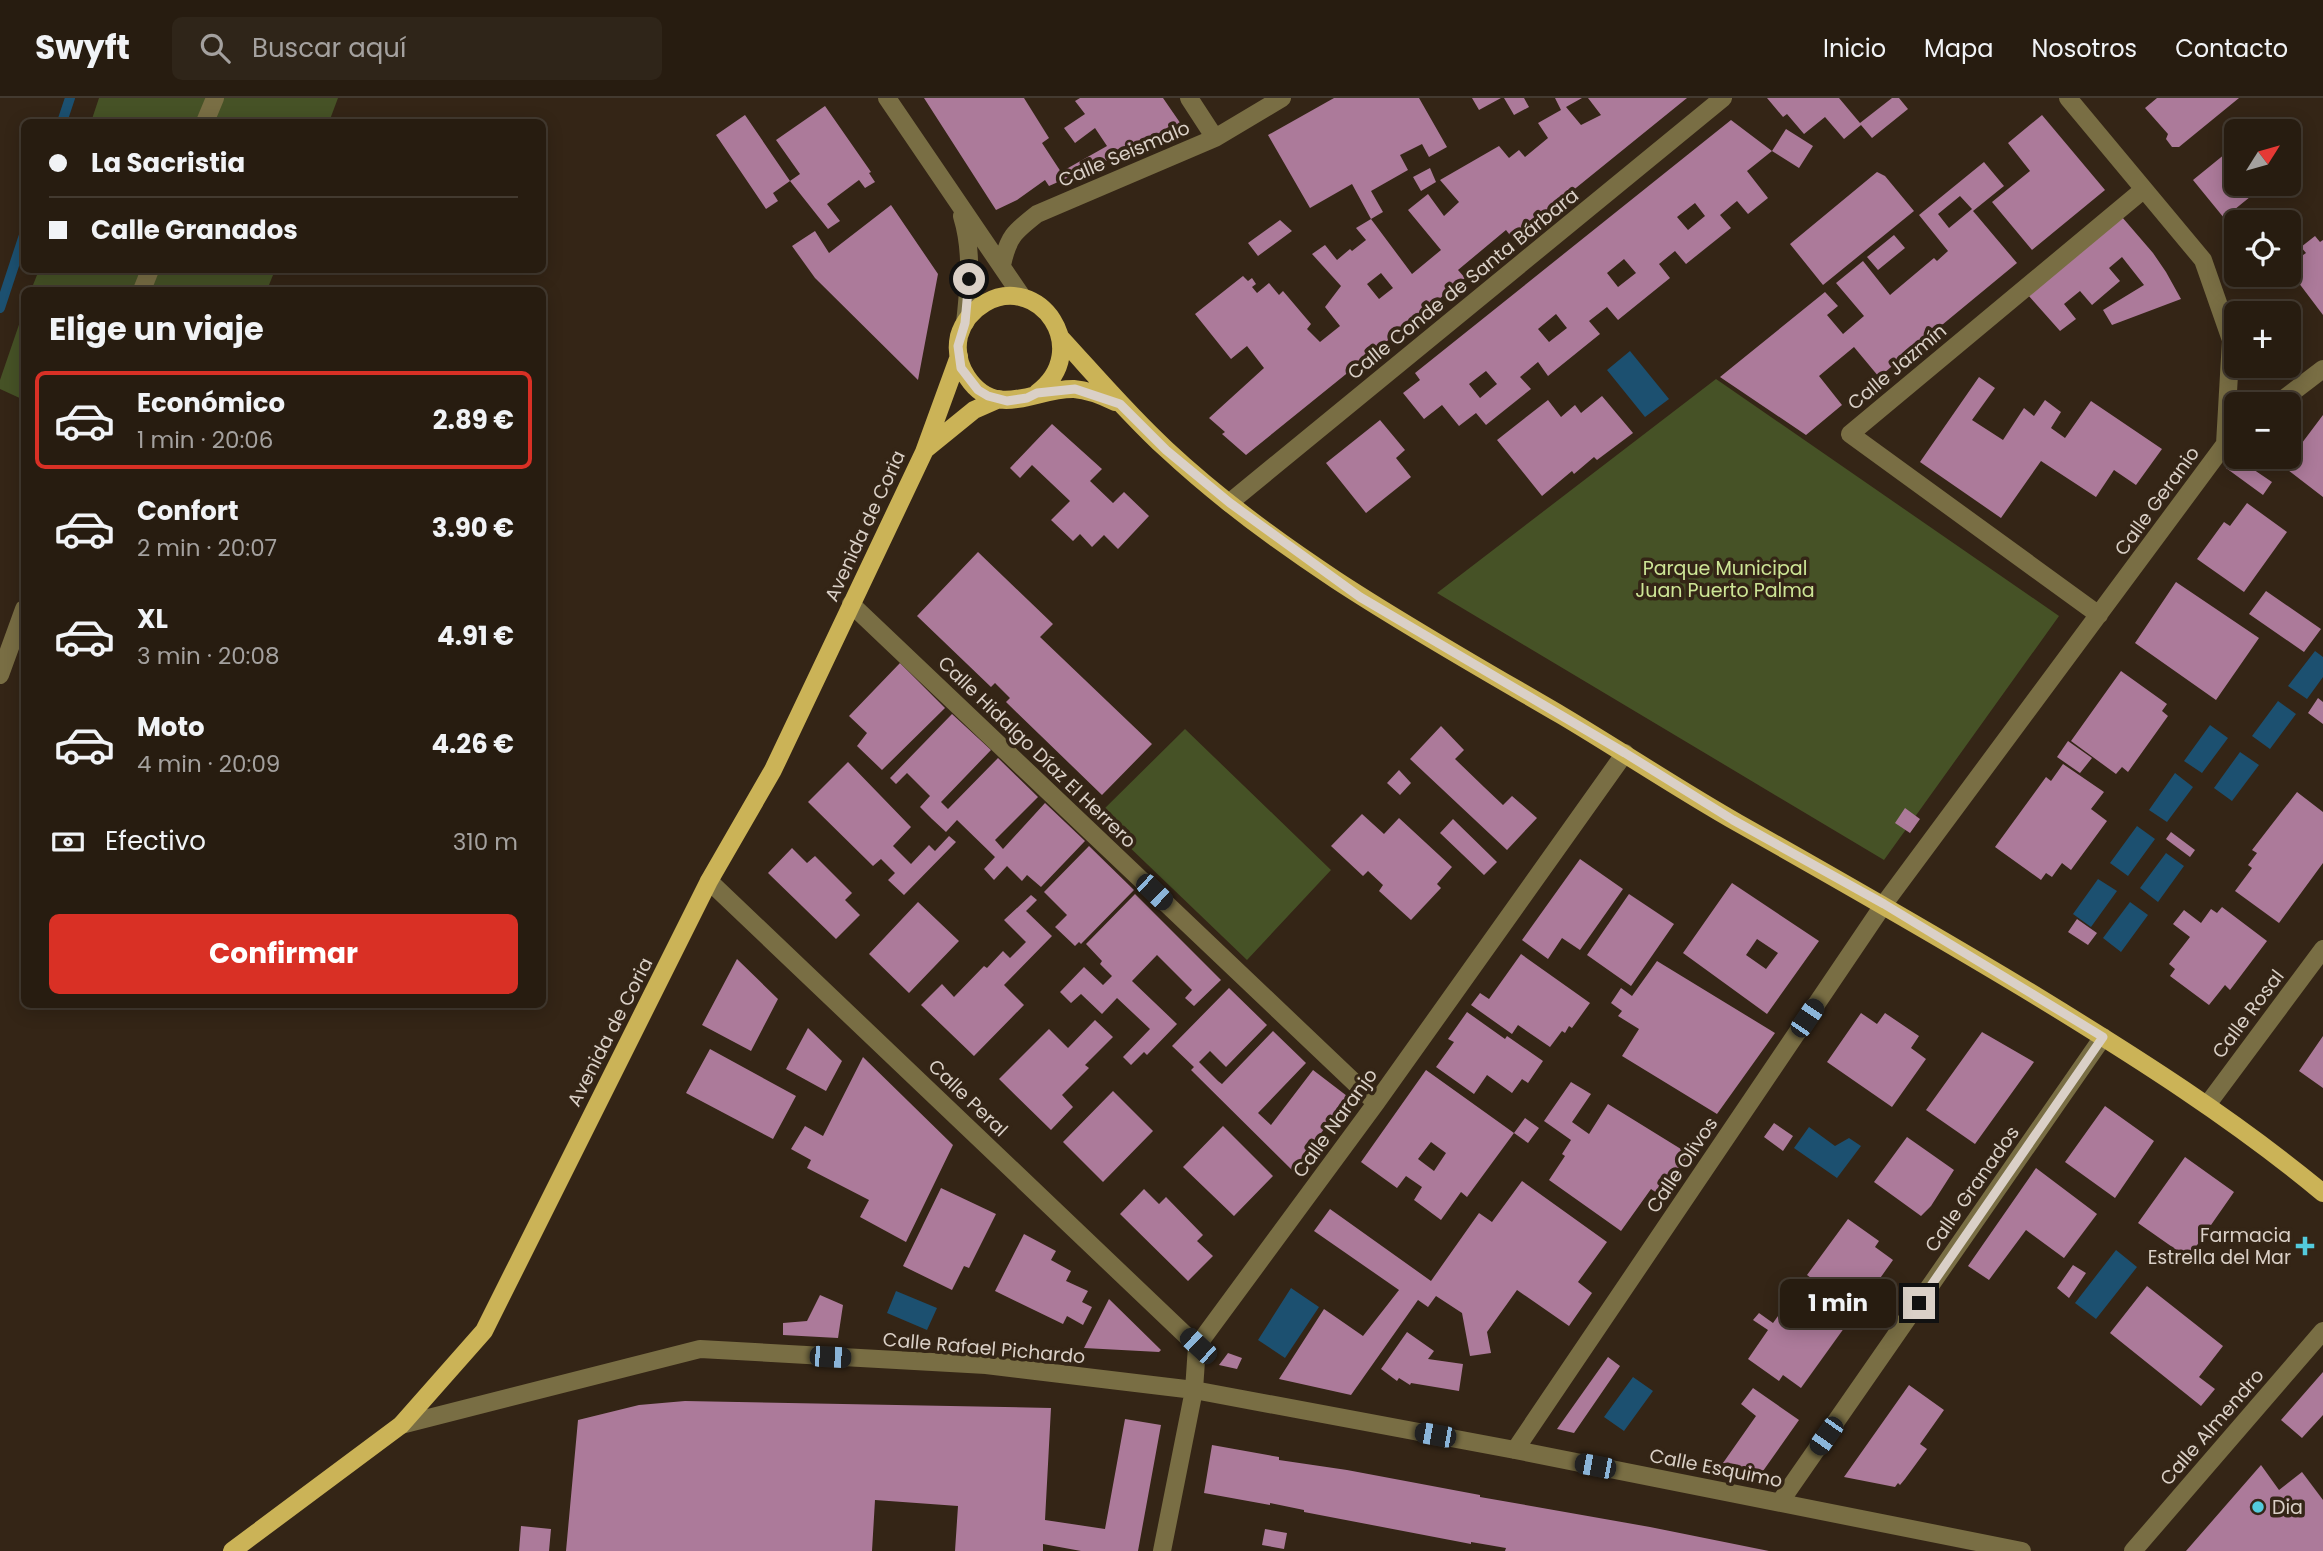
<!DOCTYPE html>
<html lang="es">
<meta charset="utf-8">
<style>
:root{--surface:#271c10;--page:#2f2519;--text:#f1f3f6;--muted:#a4a19f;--line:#433a30;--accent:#d93025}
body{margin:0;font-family:Poppins,sans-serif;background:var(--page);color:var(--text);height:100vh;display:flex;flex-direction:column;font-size:26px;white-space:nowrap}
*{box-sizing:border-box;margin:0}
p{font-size:23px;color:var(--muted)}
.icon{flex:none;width:38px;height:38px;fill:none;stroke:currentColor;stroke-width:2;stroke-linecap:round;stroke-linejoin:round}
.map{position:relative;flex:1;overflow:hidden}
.side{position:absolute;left:21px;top:189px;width:525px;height:721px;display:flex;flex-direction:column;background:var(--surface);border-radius:10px;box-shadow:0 4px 18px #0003,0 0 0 2px var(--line)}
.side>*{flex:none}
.guide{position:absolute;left:21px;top:21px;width:525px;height:154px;border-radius:10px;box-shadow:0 4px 18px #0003,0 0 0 2px var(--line);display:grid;align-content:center;height:154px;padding:0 28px;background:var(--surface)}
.needle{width:46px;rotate:53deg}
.fabs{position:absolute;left:2224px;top:21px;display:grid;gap:14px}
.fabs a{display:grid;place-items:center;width:77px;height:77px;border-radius:10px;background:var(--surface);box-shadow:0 4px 18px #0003,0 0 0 2px var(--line);font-size:35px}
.end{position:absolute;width:32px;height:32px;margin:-16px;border:9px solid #dad0c7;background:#111;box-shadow:0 0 0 4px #111}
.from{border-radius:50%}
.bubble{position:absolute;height:49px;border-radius:10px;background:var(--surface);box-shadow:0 4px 18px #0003,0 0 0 2px var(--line);font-size:23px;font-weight:700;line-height:49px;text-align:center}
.car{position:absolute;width:21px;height:42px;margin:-21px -10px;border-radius:9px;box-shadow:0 0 5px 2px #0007;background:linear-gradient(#222 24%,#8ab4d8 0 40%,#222 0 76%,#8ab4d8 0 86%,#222 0)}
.guide b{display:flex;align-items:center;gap:24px;height:66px;font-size:26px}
.guide b+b{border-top:2px solid var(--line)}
.guide i{width:18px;height:18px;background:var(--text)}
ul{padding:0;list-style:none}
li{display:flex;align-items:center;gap:21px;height:98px;margin:0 14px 10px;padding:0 14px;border:4px solid transparent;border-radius:10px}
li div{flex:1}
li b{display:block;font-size:26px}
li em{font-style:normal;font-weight:700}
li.active{border-color:var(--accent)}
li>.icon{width:63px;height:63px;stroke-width:1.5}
h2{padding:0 28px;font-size:32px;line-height:84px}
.pay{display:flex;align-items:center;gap:18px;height:77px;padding:0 28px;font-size:26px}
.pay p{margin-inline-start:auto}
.button{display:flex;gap:14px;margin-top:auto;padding:14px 28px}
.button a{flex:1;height:80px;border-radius:10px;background:var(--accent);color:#fff;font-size:28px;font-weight:700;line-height:80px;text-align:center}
header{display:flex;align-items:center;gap:42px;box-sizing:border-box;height:98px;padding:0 35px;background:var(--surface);border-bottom:2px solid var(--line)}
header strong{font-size:33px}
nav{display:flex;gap:38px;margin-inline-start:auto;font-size:24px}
.search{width:490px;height:63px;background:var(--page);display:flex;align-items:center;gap:18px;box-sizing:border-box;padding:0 24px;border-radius:10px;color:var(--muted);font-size:26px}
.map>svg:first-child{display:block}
</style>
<header>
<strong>Swyft</strong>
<div class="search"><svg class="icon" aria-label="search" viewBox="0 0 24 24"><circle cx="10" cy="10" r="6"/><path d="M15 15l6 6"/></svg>Buscar aquí</div>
<nav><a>Inicio</a><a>Mapa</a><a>Nosotros</a><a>Contacto</a></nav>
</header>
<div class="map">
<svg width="2323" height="1453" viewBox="0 0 2323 1453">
<rect width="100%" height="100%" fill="#342516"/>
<path fill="#465226" d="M99,0H338L329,24H91Z
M39,172H275L267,192H31Z
M24,212V302L0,291V282Z
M1716,281L2059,518L1884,762L1437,495Z
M1185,631L1331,772L1247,862L1097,718Z"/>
<path fill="#1c5070" d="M1630,253L1669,301L1645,319L1607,272Z
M2315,553L2323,559V579L2307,601L2288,588Z
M2278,603L2296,616L2270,651L2252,638Z
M2210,627L2228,640L2202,675L2184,663Z
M2240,654L2259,667L2232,703L2214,690Z
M2175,675L2193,689L2167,724L2149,712Z
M2137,728L2155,741L2128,778L2110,765Z
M2166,755L2184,768L2158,804L2140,790Z
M2098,781L2117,793L2091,829L2073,816Z
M2130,804L2148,817L2121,854L2103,840Z
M1809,1029L1835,1048L1849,1040L1861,1048L1837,1080L1794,1050Z
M2116,1152L2137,1169L2096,1221L2075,1205Z
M1291,1190L1319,1209L1285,1260L1258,1242Z
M896,1193L937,1210L927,1232L887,1215Z
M1633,1279L1653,1293L1624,1333L1604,1319Z"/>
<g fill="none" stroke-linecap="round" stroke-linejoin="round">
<path stroke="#1c5070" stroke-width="10" d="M62,24L70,0
M0,210L24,137"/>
</g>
<path fill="#ac7a9a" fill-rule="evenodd" d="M924,0H1024L1049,40L1042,45L1061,74L1107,48L1095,30L1075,45L1064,30L1085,16L1075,3L1080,0H1163L1183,29L1049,88L1045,82L1017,102L996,112Z
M1334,0H1419L1447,49L1429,59L1422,46L1400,57L1408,72L1371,93L1383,114L1371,121L1352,86L1310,110L1268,37Z
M1472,0H1501L1479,12Z
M1504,0H1524L1529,9L1514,17Z
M1555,0H1582L1566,9L1581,27L1601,17L1588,0H1687L1513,141L1506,132L1458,172L1465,180L1246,357L1222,336L1225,334L1209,320L1264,270L1247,248L1231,261L1195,216L1243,178L1248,183L1252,180L1256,186L1252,189L1257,195L1269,185L1279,197L1283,193L1311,226L1307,231L1320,244L1340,228L1325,209L1341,188L1312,156L1325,147L1337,162L1350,151L1352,153L1366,142L1356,130L1371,121L1412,176L1441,152L1408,112L1428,96L1444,118L1459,104L1440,82L1499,48L1509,60L1519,52L1525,59L1548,40L1538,25L1561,12ZM1381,175L1393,190L1379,201L1367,186Z
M1767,0H1839L1860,25L1892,0H1899L1908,11L1872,40L1861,27L1844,41L1825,19L1804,36L1787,16L1783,19Z
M2157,0H2239L2179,49H2172L2166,41L2168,36L2145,10Z
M825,8L871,74L869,75L875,84L865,90L859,82L827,106L840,123L828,131L790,83L800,76L776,42Z
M745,17L790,83L773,95L778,103L766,111L716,37Z
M2042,17L2105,92L2032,152L1992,104L2030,73L2008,45Z
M1731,22L1772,53L1786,31L1813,48L1799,70L1772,53L1747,73L1768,100L1748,116L1737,103L1720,117L1731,130L1686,166L1675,153L1659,166L1670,180L1618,222L1607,209L1589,223L1600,236L1548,278L1538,264L1520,279L1531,291L1486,327L1476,315L1459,328L1442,307L1424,321L1403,295L1420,282L1415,275ZM1695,105L1705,118L1688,132L1677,119ZM1624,161L1636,175L1618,189L1607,175ZM1556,216L1567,230L1549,244L1538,231ZM1486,273L1497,286L1480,300L1469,286Z
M2236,47V86H2266L2224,120L2193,82Z
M1984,64L2004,88L1973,113L2017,165L1879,279L1854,249L1819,278L1842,307L1806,337L1720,279L1825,194L1838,208L1827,217L1843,236L1864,218L1836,185L1863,163L1890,197L1934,160L1937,163L1948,153L1919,117ZM1960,98L1972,111L1949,130L1938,116Z
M1430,70L1436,84L1421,93L1413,79Z
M1877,74L1885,78L1914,113L1823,187L1790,146Z
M891,107L938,176L918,282L815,180L792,148L815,133L829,155Z
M2122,119L2153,155L2166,174L2181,201L2112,227L2103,212L2144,187L2122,159L2109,170L2120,183L2092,207L2080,193L2064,206L2076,221L2060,233L2028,197Z
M1280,122L1292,133L1258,158L1248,145Z
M1894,137L1905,150L1878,172L1867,159Z
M2234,137L2236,156L2231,160L2224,146Z
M2315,138L2320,144L2323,142V217L2289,172L2296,167L2293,164L2306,155L2301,149Z
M1979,279L1995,290L1972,322L2003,342L2024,310L2034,318L2045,302L2061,314L2051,330L2065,340L2091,303L2162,351L2136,387L2114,372L2096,399L2041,363L2001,420L1920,364Z
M1602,298L1633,335L1597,362L1594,359L1574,376L1572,373L1542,398L1497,342L1548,302L1561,319L1575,307L1581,315Z
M2323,317V399L2284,369Z
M1380,322L1405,352L1396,360L1411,379L1366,415L1326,365Z
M1052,326L1102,371L1090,383L1113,405L1124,394L1149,418L1118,451L1104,437L1092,449L1080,436L1073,443L1051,422L1070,403L1032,367L1020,380L1010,370Z
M2235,359L2272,384L2263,397L2226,370Z
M2247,405L2287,434L2244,494L2197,461L2224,424L2230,428Z
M978,454L1053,526L1040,539L1152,646L1102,697L1006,604L1010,600L995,585L991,589L917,518Z
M2176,484L2259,540L2216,602L2135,545Z
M2266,493L2321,531L2304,554L2249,516Z
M900,565L945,610L882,672L857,648L867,635L849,618Z
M2121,573L2167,606L2162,613L2168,618L2128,674L2122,669L2116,676L2071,643Z
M2318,600L2323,604V626L2308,615Z
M952,616L991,652L941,704L948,711L998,660L1038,699L995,742L1003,751L1045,705L1085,743L1041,789L1027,777L1022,783L1007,768L994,782L984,771L995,759L957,722L946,734L932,721L920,709L930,698L907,675L896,686L890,680Z
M1441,628L1464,652L1455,661L1484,689L1503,707L1512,698L1537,720L1507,752L1410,661Z
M2068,643L2092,660L2080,675L2057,659Z
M848,664L911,729L893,748L911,766L929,747L935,753L949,738L956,744L904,797L888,782L895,775L881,761L873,768L808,704Z
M2063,666L2104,694L2091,711L2107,723L2071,772L2062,765L2052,779L2046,775L2041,782L1995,749L2046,679L2051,683Z
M1399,672L1411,685L1400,697L1387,685Z
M2297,694L2323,714V765L2279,825L2235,793L2252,770L2248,767L2257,755L2252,752Z
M1905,710L1920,721L1910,735L1895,725Z
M1362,716L1384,736L1399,720L1452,769L1437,786L1441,790L1411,822L1379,793L1383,787L1368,773L1363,778L1331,748Z
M1453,721L1497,764L1484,777L1440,735Z
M2171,734L2195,752L2190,759L2166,741Z
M1089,748L1134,792L1081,846L1079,844L1075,848L1055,829L1067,817L1044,794Z
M792,750L807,765L815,758L852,795L845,802L860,817L836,841L768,775Z
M1580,761L1623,791L1580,852L1562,840L1548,861L1522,842Z
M1732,785L1819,843L1767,916L1683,855ZM1757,841L1778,855L1766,871L1746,857Z
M1135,796L1221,882L1194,908L1185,900L1192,892L1157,857L1132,883L1177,926L1147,957L1144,954L1131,967L1123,959L1150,931L1117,900L1102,916L1081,896L1071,905L1060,894L1084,869L1103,887L1112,878L1100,866L1102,863L1086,846Z
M1629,796L1674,826L1631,888L1587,857Z
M1031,797L1037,802L1026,813L1052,838L1004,887L1024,907L974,958L921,907L942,886L954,899L984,868L987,870L1003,853L1010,860L1026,844L1004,822Z
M918,804L959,843L909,895L869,856Z
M2222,809L2267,843L2230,892L2225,887L2209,907L2170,878L2175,871L2169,866L2190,839L2173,826L2184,812L2201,825L2211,811L2217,815Z
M2077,821L2097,835L2088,847L2068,834Z
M1521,856L1590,905L1572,930L1569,928L1565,935L1562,933L1550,949L1518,927L1512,936L1471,907L1480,895L1489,901Z
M737,861L778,901L751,953L702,927Z
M1657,863L1775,935L1717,1016L1622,958L1639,931L1618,918L1622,913L1611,905L1621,890L1632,898Z
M1229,890L1267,927L1226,969L1210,953L1199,964L1218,983L1222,986L1273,933L1306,965L1258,1015L1271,1027L1313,972L1347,998L1294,1074L1191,972L1194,969L1172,948Z
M1467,914L1505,941L1507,938L1543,963L1528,985L1522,981L1512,995L1487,977L1474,996L1436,969L1454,944L1448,941Z
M1861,915L1877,926L1885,915L1919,938L1911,950L1926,961L1892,1009L1827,964Z
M1095,922L1113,939L1085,967L1089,970L1062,997L1073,1009L1051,1032L999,981L1049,931L1068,950Z
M808,930L842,963L826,993L786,971Z
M1982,934L2034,964L1975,1046L1926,1012Z
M2323,938V990L2299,973Z
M710,951L796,998L773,1041L686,995Z
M863,959L953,1047L906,1144L860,1119L869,1102L807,1070L811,1062L791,1051L805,1028L823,1038Z
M1426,972L1514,1035L1525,1020L1539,1030L1528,1045L1514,1035L1467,1099L1461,1094L1441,1122L1414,1102L1422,1089L1406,1078L1397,1090L1361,1064ZM1431,1044L1446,1055L1434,1073L1418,1061Z
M1571,984L1591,996L1572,1024L1589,1036L1608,1006L1689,1056L1660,1097L1651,1091L1621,1133L1549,1082L1565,1058L1562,1056L1571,1042L1544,1023Z
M1113,993L1153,1033L1103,1084L1063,1044Z
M2105,1008L2154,1043L2115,1100L2065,1064Z
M1774,1025L1793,1038L1783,1053L1764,1039Z
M1223,1028L1273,1078L1234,1118L1183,1069Z
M1907,1039L1954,1072L1931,1108L1921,1118L1874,1084Z
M2185,1059L2234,1094L2188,1160L2138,1125Z
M2036,1070L2097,1116L2064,1160L2026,1132L1989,1182L1968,1168Z
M1522,1083L1607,1144L1578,1184L1592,1195L1569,1228L1517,1192L1487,1234L1491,1255L1470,1258L1462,1215L1436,1198L1428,1209L1418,1202L1351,1297L1279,1281L1324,1211L1363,1238L1399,1192L1314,1133L1330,1111L1431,1183L1479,1115L1492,1124Z
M941,1090L996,1116L969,1170L964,1168L952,1192L903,1168Z
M1144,1091L1159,1106L1166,1099L1203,1137L1197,1143L1213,1158L1188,1183L1120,1116Z
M1848,1121L1879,1143L1875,1149L1893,1162L1861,1207L1843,1194L1838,1200L1807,1177Z
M1024,1136L1056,1153L1051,1162L1071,1173L1066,1183L1088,1193L1082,1204L1092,1209L1083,1227L1067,1218L1063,1226L995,1193Z
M2073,1167L2086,1175L2069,1200L2057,1190Z
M2147,1188L2223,1248L2199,1279L2215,1291L2201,1308L2110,1235Z
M820,1197L843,1207L838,1240L783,1237V1225L807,1223Z
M1109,1201L1161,1252L1159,1254L1084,1250Z
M1788,1204L1807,1218L1817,1204L1847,1226L1801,1290L1783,1277L1779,1283L1748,1261L1768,1232L1753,1222L1759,1215L1773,1225Z
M1407,1234L1434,1253L1428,1261L1463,1266L1459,1293L1411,1285L1410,1287L1399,1280L1397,1283L1381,1271Z
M1228,1255L1242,1260L1237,1271L1219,1267Z
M1608,1259L1620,1268L1574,1335L1557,1331Z
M2323,1274V1317L2302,1340L2281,1322Z
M1909,1287L1944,1312L1920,1346L1927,1351L1905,1381L1900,1387L1898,1385L1895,1389L1844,1379Z
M1753,1290L1799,1322L1763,1373L1723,1365L1756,1318L1741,1306Z
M685,1303L1051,1310L1045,1422L1105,1431L1125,1321L1161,1327L1138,1453H1081L1043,1446V1453H955L958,1408L875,1402L872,1453H566L578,1322L639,1307Z
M1212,1347L1279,1359V1362L1347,1372L1480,1397V1399L1650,1429L1769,1453H1505L1506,1450L1471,1444V1446L1304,1414V1412L1270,1405V1407L1204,1395Z
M2261,1367L2279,1392L2302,1374L2323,1402V1453H2186Z
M521,1428L551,1431L549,1453H519Z
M1265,1431L1287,1435L1284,1451L1262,1447Z"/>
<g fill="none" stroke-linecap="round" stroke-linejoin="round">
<path stroke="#796e44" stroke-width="18" d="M887,0L1023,200
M1189,0L1215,40
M205,24L215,0
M962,118C973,154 969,188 965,225
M1002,167C1008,139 1014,134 1037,116L1215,40L1282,0
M142,192L150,172
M2277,306L2323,271
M1229,405L1723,0
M851,506L1376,1005
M2099,517L1850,336L2143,92
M0,577L24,511
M709,783L1197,1248
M2207,1007L2323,851
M401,1327L700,1251L986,1267L1194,1292L1515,1352L2022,1453
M1515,1352L1884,806L2225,346L2231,242L2203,162L2068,0
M1780,1404L2103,939
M1162,1453L1194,1292L1197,1248L1376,1005L1625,655
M2133,1453L2323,1233"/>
<path stroke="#cbb357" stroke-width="18" d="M1060,239C1095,277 1128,316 1166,351C1283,460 1424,537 1561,617C1620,652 1678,691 1738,725C1839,782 1939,839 2038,899C2136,959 2234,1021 2323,1095
M1037,295C1094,252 1039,174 985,205C973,212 963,224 959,238C956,252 959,267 967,279C996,323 1035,290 1074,291C1088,292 1103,298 1115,304
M926,351L974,312L999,301
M232,1453L401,1327L484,1233L709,783L773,672L924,354L959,258"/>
</g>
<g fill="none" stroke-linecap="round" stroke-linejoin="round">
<path stroke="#dad0c7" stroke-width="9" d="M969,181L965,225L958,248L961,270L978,292L988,298L1007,303L1027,300L1037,295L1075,291L1120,306L1166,352L1230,405L1360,499L1625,655L1733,722L1884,806L2103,939L1919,1205"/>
</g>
<g fill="#53cadc" stroke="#342516" stroke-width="2.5">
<path d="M2301.5 1137.5h7v7h7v7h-7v7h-7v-7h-7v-7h7z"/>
<circle cx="2258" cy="1409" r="7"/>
</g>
<g text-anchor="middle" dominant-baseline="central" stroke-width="7" stroke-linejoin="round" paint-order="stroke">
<g font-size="19" fill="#dad0c7" stroke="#342516">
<text transform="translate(1124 56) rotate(-23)">Calle Seismalo</text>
<text transform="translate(1463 186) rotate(-39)">Calle Conde de Santa Bárbara</text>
<text transform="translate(1897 269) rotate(-40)">Calle Jazmín</text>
<text transform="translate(2157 403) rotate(-54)">Calle Geranio</text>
<text transform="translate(865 428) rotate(-65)">Avenida de Coria</text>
<text transform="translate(1037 654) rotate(44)">Calle Hidalgo Díaz El Herrero</text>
<text transform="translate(2248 916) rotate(-53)">Calle Rosal</text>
<text transform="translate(610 934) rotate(-63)">Avenida de Coria</text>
<text transform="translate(968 1000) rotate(44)">Calle Peral</text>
<text transform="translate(1335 1025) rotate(-54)">Calle Naranjo</text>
<text transform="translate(1682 1067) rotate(-56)">Calle Olivos</text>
<text transform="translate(1972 1091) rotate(-55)">Calle Granados</text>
<text transform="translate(984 1250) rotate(5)">Calle Rafael Pichardo</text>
<text transform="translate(2212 1329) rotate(-49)">Calle Almendro</text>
<text transform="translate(1716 1370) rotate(11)">Calle Esquimo</text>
</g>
<g font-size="19" fill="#cde596" stroke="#342516">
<text x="1725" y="470">Parque Municipal<tspan x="1725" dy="22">Juan Puerto Palma</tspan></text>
</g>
<g font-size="19" fill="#dad0c7" stroke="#342516" text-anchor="end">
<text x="2291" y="1137">Farmacia<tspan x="2291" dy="22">Estrella del Mar</tspan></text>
<text x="2272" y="1409" text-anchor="start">Dia</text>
</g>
</g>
</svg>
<div class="fabs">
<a><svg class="needle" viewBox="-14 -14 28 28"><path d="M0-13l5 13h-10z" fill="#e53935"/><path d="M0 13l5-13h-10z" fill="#a4a19f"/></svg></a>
<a><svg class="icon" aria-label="locate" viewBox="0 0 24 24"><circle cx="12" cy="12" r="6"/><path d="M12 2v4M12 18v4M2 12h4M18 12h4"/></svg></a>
<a>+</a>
<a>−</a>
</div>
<i class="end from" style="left:969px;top:181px"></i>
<i class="end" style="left:1919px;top:1205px"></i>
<div class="bubble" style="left:1780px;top:1181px;width:116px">1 min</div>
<i class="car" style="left:1154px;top:794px;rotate:134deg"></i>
<i class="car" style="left:1807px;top:920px;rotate:34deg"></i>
<i class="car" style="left:1198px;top:1248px;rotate:313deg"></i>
<i class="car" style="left:830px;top:1259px;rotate:93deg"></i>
<i class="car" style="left:1435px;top:1337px;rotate:280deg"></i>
<i class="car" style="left:1826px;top:1338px;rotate:215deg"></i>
<i class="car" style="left:1595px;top:1368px;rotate:281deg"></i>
<div class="guide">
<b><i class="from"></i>La Sacristia</b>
<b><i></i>Calle Granados</b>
</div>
<section class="side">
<h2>Elige un viaje</h2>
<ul>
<li class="active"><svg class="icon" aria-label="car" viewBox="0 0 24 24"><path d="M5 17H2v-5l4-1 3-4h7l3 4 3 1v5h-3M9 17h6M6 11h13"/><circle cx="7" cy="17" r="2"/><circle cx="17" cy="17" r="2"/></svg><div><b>Económico</b><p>1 min · 20:06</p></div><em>2.89 €</em></li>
<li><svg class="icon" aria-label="car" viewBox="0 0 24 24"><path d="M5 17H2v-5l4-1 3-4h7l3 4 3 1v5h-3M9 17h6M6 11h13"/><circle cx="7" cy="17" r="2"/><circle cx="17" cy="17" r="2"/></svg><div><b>Confort</b><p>2 min · 20:07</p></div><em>3.90 €</em></li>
<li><svg class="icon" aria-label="car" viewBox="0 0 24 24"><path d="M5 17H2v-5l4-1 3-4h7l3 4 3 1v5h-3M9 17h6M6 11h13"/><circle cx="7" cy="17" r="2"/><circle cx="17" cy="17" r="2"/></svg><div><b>XL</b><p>3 min · 20:08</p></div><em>4.91 €</em></li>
<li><svg class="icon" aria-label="car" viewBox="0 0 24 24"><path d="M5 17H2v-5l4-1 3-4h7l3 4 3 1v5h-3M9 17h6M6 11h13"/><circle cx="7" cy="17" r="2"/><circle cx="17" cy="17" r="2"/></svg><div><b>Moto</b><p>4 min · 20:09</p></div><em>4.26 €</em></li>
</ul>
<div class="pay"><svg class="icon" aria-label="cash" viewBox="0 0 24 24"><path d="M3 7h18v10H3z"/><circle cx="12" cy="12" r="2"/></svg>Efectivo<p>310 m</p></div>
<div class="button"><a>Confirmar</a></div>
</section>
</div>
